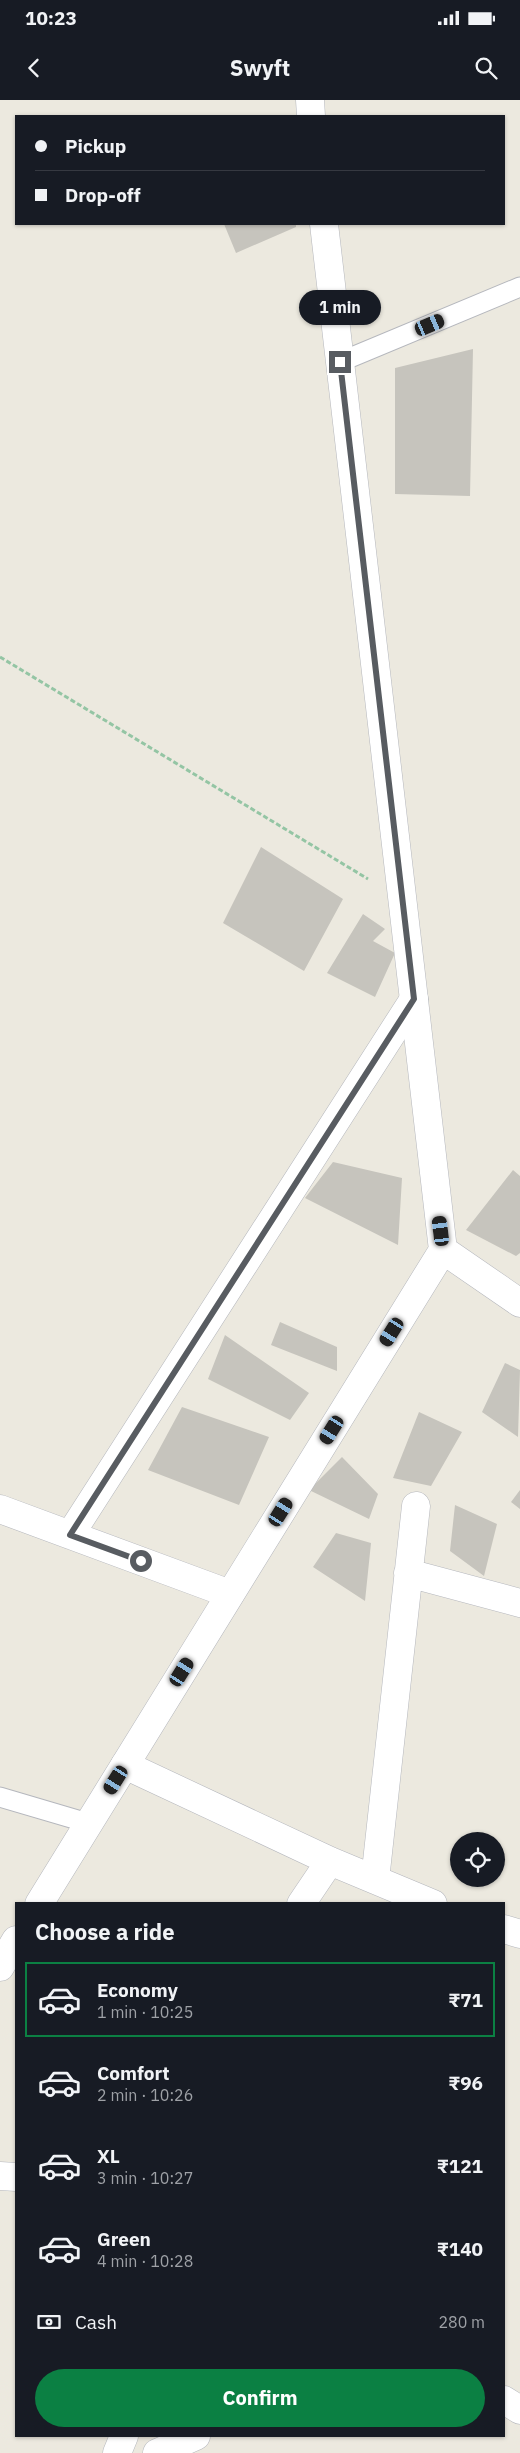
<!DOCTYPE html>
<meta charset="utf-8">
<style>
:root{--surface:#171b24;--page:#20242c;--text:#f1f3f6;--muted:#9ea1a6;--line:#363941;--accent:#0b8043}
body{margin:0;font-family:"IBM Plex Sans",sans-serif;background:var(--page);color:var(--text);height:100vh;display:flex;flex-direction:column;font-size:19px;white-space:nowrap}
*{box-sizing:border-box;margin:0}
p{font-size:16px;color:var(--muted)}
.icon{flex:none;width:28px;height:28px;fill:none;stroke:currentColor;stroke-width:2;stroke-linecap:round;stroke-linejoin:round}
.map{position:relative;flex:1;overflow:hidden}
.drawer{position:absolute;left:15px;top:1802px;width:490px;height:535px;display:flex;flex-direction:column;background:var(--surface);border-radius:0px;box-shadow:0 1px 4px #0004}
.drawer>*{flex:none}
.top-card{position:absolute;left:15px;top:15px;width:490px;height:110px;border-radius:0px;box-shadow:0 1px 4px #0004;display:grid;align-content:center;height:110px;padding:0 20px;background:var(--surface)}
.buttons{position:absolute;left:450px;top:1732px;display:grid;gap:10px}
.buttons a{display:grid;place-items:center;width:55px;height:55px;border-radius:50%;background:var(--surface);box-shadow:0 1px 4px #0004;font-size:25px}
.end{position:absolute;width:22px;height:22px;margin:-11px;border:6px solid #585c61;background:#fff;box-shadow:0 0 0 2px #fff}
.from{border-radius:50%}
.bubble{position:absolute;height:35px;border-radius:18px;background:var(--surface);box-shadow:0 1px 4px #0004;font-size:16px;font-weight:700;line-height:35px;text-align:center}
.car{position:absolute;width:15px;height:30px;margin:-15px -8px;border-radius:6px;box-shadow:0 0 4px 1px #0007;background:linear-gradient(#222 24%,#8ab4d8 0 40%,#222 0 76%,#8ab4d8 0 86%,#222 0)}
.top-card b{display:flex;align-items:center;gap:18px;height:48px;font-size:19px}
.top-card b+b{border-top:1px solid var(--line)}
.top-card i{width:12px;height:12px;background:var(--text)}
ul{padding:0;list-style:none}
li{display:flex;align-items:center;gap:15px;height:75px;margin:0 10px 8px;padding:0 10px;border:2px solid transparent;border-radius:0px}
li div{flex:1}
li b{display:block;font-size:19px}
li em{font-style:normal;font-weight:700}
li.selected{border-color:var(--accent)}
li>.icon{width:45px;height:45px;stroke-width:1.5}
h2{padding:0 20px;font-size:22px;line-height:60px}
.pay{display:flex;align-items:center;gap:12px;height:55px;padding:0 20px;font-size:19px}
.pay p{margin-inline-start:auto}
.cta{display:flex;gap:10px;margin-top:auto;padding:10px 20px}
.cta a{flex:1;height:58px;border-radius:30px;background:var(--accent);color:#fff;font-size:20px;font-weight:700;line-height:58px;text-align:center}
.status{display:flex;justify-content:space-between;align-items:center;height:35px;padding:0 25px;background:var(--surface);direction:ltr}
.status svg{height:14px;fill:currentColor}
header{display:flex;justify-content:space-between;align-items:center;height:65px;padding:0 20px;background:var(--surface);font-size:22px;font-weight:700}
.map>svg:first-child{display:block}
</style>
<div class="status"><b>10:23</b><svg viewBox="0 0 49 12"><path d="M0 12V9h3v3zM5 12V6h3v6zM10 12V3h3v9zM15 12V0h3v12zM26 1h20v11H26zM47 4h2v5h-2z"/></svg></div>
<header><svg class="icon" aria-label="back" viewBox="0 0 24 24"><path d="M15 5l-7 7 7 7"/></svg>Swyft<svg class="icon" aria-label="search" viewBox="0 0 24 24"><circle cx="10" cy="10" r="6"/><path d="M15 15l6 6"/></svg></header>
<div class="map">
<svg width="520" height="2353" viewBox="0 0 520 2353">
<rect width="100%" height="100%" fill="#ece9df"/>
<path fill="#c6c4bd" d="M224,124H296V127L236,153Z
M473,249L470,396L395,394V268Z
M261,747L343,799L304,871L223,823Z
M363,814L385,829L373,841L395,853L375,897L327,873Z
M333,1062L402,1078L398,1145L305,1098Z
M513,1070L520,1076V1153L516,1156L466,1130Z
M280,1222L337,1247V1271L271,1245Z
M225,1235L309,1293L290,1320L208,1279Z
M505,1263L520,1270L518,1337L482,1312Z
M182,1307L269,1337L239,1405L148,1370Z
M419,1312L462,1332L431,1386L393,1378Z
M342,1357L378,1394L369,1419L309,1390Z
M520,1390V1409L511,1402Z
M455,1405L497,1424L484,1476L450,1451Z
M336,1433L371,1443L365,1501L313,1467Z"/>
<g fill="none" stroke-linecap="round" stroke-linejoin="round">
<defs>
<path id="service" d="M340,262L520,187
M0,1697L88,1723"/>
<path id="minor" d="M0,1409L230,1494
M70,1435L414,899
M408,1473L520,1503
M125,1665L330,1761L433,1804
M375,1780L416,1406
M301,1804L330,1761
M504,1829L520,1834
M0,2076L16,2077
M504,2300L520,2310
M117,2353L124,2336
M157,2353L196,2336"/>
<path id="tertiary" d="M310,0L311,16
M443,1150L520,1203
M39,1804L443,1150L324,124
M0,1867L16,1840"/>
</defs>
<use href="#service" stroke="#b5b7bd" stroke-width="21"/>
<use href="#minor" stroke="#b5b7bd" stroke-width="29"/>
<use href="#tertiary" stroke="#b5b7bd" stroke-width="29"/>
<path stroke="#94c5a4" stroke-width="3" stroke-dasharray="5 2.5" stroke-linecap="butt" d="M0,557L368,779"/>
<use href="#service" stroke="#fff" stroke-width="19"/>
<use href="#minor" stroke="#fff" stroke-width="28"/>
<use href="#tertiary" stroke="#fff" stroke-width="28"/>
</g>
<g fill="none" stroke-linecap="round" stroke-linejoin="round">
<path stroke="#585c61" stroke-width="6" d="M141,1461L70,1435L414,899L340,262"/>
</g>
</svg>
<div class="buttons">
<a><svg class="icon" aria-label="locate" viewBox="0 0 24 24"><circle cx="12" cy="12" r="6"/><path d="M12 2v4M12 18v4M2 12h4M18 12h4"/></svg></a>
</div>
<i class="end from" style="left:141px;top:1461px"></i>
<i class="end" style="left:340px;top:262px"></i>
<div class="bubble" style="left:299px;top:190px;width:82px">1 min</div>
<i class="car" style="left:430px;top:225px;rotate:67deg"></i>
<i class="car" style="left:441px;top:1131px;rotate:353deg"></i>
<i class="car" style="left:392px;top:1232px;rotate:212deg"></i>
<i class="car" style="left:332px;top:1330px;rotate:212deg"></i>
<i class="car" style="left:281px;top:1412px;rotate:32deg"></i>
<i class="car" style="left:182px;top:1572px;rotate:32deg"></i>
<i class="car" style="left:116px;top:1680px;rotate:212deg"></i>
<div class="top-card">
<b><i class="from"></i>Pickup</b>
<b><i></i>Drop-off</b>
</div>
<section class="drawer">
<h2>Choose a ride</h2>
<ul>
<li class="selected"><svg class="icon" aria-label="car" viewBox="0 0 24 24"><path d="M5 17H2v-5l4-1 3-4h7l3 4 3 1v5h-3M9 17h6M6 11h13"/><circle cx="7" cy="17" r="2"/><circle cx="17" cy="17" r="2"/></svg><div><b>Economy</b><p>1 min · 10:25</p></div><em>₹71</em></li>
<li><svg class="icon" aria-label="car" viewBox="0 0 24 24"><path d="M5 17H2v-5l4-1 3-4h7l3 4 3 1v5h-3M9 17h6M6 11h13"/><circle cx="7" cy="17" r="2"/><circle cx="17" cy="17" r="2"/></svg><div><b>Comfort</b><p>2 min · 10:26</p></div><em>₹96</em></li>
<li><svg class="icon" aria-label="car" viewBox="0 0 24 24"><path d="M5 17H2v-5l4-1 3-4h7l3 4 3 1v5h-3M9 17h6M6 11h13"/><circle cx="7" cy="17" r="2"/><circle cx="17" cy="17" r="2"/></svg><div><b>XL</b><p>3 min · 10:27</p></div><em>₹121</em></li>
<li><svg class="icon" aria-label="car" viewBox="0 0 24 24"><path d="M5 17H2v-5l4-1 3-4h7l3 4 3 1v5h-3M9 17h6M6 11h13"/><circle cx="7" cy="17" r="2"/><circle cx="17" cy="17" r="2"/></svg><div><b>Green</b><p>4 min · 10:28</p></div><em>₹140</em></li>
</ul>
<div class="pay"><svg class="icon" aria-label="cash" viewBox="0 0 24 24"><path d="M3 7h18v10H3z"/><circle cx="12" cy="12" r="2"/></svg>Cash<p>280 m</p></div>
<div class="cta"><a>Confirm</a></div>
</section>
</div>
